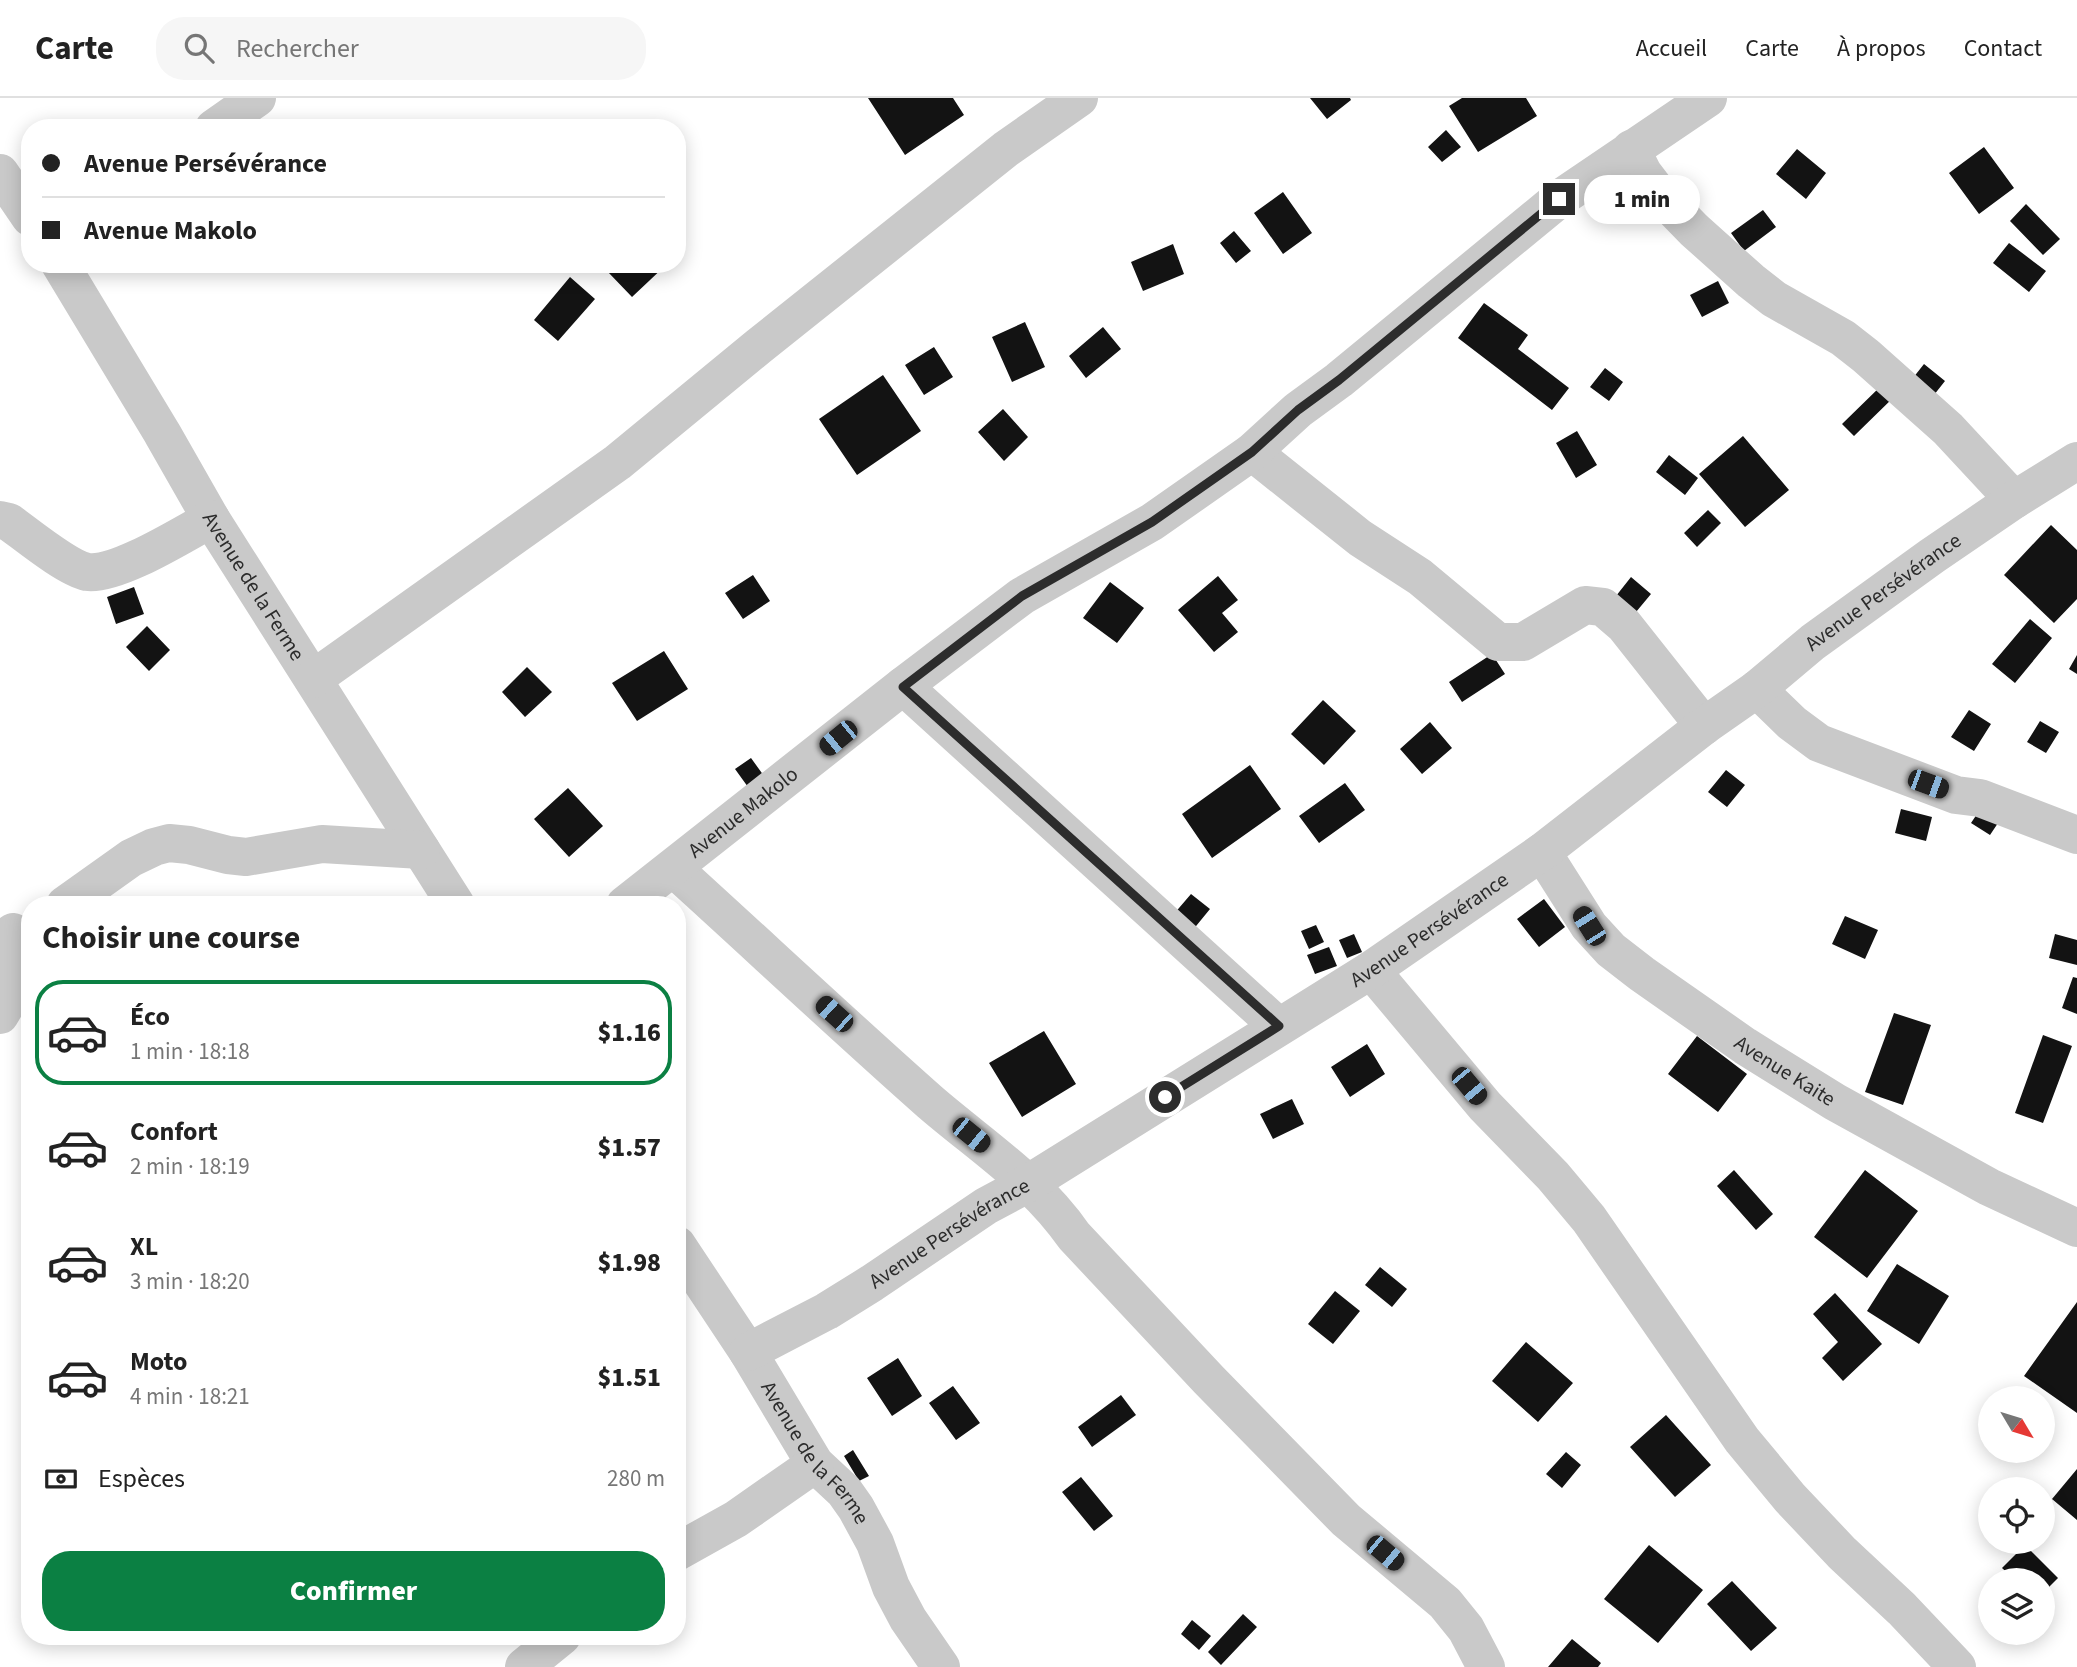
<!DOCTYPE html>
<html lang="fr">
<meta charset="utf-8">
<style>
:root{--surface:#fff;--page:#f6f6f6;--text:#222;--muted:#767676;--line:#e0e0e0;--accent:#0b8043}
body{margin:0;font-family:"Source Sans 3",sans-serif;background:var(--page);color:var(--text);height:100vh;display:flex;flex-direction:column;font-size:26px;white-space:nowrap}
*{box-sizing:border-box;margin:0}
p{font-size:23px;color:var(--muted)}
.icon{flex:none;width:38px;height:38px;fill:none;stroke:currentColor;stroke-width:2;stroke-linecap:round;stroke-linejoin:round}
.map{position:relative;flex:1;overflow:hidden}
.panel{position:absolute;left:21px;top:798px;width:665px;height:749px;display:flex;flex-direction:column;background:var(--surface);border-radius:28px;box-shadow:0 4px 18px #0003}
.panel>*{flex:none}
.hud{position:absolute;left:21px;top:21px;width:665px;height:154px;border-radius:28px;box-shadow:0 4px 18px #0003;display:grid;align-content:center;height:154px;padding:0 21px;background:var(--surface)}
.needle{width:46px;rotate:128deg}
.buttons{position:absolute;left:1978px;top:1288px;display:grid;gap:14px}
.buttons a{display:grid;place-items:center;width:77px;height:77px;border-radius:50%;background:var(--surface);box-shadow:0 4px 18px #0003;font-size:35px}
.end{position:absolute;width:32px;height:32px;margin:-16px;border:9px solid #2c2c2c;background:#fff;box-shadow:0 0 0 4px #fff}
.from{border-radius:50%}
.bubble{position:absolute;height:49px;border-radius:24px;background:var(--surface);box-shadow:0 4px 18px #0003;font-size:23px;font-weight:800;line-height:49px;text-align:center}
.car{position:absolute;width:21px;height:42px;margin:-21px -10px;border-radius:9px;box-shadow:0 0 5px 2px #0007;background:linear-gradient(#222 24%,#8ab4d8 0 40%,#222 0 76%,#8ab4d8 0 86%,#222 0)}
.hud b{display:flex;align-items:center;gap:24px;height:66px;font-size:26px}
.hud b+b{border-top:2px solid var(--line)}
.hud i{width:18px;height:18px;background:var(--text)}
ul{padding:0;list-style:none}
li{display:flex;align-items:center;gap:21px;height:105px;margin:0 14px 10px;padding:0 7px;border:4px solid transparent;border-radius:28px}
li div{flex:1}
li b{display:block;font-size:26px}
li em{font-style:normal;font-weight:800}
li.active{border-color:var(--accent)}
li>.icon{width:63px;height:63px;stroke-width:1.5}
h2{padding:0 21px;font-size:32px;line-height:84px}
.pay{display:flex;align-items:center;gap:18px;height:77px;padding:0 21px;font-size:26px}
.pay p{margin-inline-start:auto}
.button{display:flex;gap:14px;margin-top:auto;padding:14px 21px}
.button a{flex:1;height:80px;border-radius:28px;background:var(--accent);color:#fff;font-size:28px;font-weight:800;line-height:80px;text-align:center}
header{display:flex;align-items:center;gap:42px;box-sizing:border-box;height:98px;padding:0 35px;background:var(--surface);border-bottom:2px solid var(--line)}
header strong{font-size:33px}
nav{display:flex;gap:38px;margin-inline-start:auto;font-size:24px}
.search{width:490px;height:63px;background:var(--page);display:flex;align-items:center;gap:18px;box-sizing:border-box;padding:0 24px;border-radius:28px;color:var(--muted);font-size:26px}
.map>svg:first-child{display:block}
</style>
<header>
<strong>Carte</strong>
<div class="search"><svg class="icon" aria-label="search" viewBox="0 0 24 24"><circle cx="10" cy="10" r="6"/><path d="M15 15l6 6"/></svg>Rechercher</div>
<nav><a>Accueil</a><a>Carte</a><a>À propos</a><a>Contact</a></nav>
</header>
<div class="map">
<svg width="2077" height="1569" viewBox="0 0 2077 1569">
<rect width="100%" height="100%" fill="#fff"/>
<path fill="#131313" d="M868,0H953L964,17L905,57Z
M1310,0H1350L1351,2L1327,21Z
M1462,0H1526L1537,18L1478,54L1449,8Z
M1446,32L1461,49L1442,64L1428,49Z
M1984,49L2014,90L1979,116L1949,75Z
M1797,51L1826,75L1806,101L1776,76Z
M1283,94L1312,135L1283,156L1254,115Z
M2026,106L2060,141L2043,157L2010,123Z
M1763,112L1776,129L1744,153L1731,135Z
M1234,133L1251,153L1236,165L1220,145Z
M2009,145L2046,173L2029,194L1993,165Z
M1173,146L1184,176L1143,193L1131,164Z
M616,166H667L632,199L608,174Z
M570,179L595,201L558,243L534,222Z
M1718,183L1729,205L1702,219L1690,197Z
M1484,205L1528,237L1518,251L1569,290L1552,312L1458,240Z
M1025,224L1045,269L1012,284L992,239Z
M1103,229L1121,251L1086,280L1069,258Z
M934,249L953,279L924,297L905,267Z
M1924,266L1945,283L1930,302L1909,285Z
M1605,270L1623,284L1609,303L1590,289Z
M883,277L921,333L857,377L819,321Z
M1884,285L1896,297L1854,338L1842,326Z
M1003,311L1028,339L1004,363L978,334Z
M1577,333L1597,367L1576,380L1556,345Z
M1743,338L1789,392L1745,429L1699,376Z
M1669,357L1698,380L1685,397L1656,374Z
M1708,412L1721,425L1697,449L1684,435Z
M2051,427L2077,452V501L2054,525L2004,477Z
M753,477L770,503L743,521L725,495Z
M1218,478L1238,502L1222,515L1238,534L1214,554L1178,512Z
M1631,479L1651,496L1636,514L1616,498Z
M1110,484L1144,510L1117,545L1083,520Z
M134,489L144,516L116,526L107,499Z
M2030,521L2052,540L2015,585L1992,566Z
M147,528L170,552L149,573L126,549Z
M664,553L688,591L637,623L612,585Z
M1492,556L1505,576L1462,604L1449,584Z
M2077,557V576L2069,571Z
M527,569L552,594L525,619L502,594Z
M1323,602L1356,633L1324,667L1291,636Z
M1969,612L1991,626L1974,653L1951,639Z
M2040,623L2059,634L2046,655L2027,644Z
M1430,624L1452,650L1422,676L1400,651Z
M751,660L764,678L748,689L735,671Z
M1250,667L1281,711L1212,760L1182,716Z
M1726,672L1745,687L1727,709L1708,694Z
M1345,685L1365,712L1319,745L1299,718Z
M568,690L603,728L569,759L534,721Z
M1985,704L2004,716L1990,737L1971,725Z
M1901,711L1932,719L1926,743L1895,735Z
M1191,796L1210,811L1192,833L1173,817Z
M1544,801L1565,829L1539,849L1517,821Z
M1845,818L1878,832L1865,861L1832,846Z
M1316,827L1324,844L1309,851L1301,833Z
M1354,836L1362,854L1347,860L1339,842Z
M2055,836L2077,842V867L2049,860Z
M1329,849L1337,868L1315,876L1307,857Z
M2073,879L2077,880V916L2062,910Z
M1894,915L1931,927L1903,1007L1865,994Z
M1044,933L1076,986L1022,1019L989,965Z
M2043,937L2072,948L2043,1025L2015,1015Z
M1697,938L1747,976L1718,1014L1668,976Z
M1367,946L1385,976L1350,999L1331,969Z
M1292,1001L1304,1026L1273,1041L1260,1016Z
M1734,1072L1773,1116L1756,1132L1717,1088Z
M1865,1072L1918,1113L1867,1180L1814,1139Z
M1897,1166L1949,1198L1919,1246L1867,1213Z
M1380,1169L1407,1191L1392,1209L1365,1187Z
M1335,1193L1360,1213L1333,1246L1308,1226Z
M1835,1195L1882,1246L1843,1283L1822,1260L1838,1244L1813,1216Z
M2077,1204V1315L2024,1278Z
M1526,1244L1573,1285L1538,1324L1492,1283Z
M898,1260L922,1298L892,1318L867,1280Z
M953,1288L980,1325L956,1342L929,1305Z
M1121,1297L1136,1317L1092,1349L1078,1329Z
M1666,1317L1711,1367L1675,1399L1630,1349Z
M853,1352L869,1378L859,1383L844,1358Z
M1566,1354L1581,1367L1562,1390L1546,1376Z
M2077,1371V1422L2052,1401Z
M1081,1379L1113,1418L1094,1433L1062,1394Z
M1649,1447L1703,1492L1658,1545L1604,1501Z
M2025,1447L2058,1480L2042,1496V1482H2015L2002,1470Z
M1732,1483L1777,1530L1751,1553L1707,1506Z
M1243,1516L1257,1529L1221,1567L1208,1554Z
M1192,1522L1211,1538L1199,1552L1181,1536Z
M1572,1541L1601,1565L1598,1569H1548Z"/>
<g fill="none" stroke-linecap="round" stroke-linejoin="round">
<g stroke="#c9c9c9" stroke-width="38">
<path d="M214,30L257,0"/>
<path d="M1631,51L1643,75L1659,96L1694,132L1751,183L1774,201L1843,240L1866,258L1948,331L2014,402"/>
<path d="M0,75L30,119"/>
<path id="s1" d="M60,166L162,335L211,421L456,807"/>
<path d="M1252,354L1360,440L1420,479L1498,544H1523L1585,507L1603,509L1624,527L1704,628"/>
<path d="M0,422L9,424C27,437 67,470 87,474C117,478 183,436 211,421"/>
<path d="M313,581L618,364L759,248L1006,51L1079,0"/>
<path d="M903,588L1278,928"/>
<path d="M1757,591L1792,625L1819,645L1956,697L1980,700L2077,737"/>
<path id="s2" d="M1542,754L1589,828L1611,852L1642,876L1745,948L1835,1004L1989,1089L2077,1130"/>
<path d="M673,770C759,848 843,927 930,1004C981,1048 1035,1082 1074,1138L1209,1282L1346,1422L1445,1505L1466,1531L1486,1569"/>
<path d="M65,807L131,760L154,749L169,745L189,747L228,757L246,759L322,746L421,752"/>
<path id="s3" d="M625,807L903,588L1022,498L1152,424L1252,354L1298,312L1339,282L1559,101L1708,0"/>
<path d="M1371,872L1485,1008L1553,1078L1589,1121L1742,1342L1790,1400L1842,1455L1902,1511L1957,1569"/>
<path d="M0,917L7,905L13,834"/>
<path id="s4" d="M677,1147L748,1254L815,1366L844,1393L856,1410L875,1445L891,1489L908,1521L941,1569"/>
<path id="s5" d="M748,1254L827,1213L872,1185L986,1108L1029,1085L1371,872L1542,754L1704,628L1757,591L1813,544L1932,458L2014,402L2077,363"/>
<path d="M677,1454L736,1421L815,1366"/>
<path d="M524,1569L562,1538"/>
</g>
</g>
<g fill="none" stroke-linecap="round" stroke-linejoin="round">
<path stroke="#2c2c2c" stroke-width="9" d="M1165,999L1279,928L903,589L1022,498L1152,424L1252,354L1298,312L1339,282L1559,101"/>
</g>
<g text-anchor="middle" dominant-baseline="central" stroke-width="7" stroke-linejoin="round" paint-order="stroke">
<g font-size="21" fill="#2c2c2c" stroke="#fff">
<text stroke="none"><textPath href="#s1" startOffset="376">Avenue de la Ferme</textPath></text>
<text stroke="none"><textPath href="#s5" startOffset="1368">Avenue Persévérance</textPath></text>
<text stroke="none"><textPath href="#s3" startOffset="150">Avenue Makolo</textPath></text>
<text stroke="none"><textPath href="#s5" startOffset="802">Avenue Persévérance</textPath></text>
<text stroke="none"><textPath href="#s2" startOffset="332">Avenue Kaite</textPath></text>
<text stroke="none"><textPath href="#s5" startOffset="234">Avenue Persévérance</textPath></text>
<text stroke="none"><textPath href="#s4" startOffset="250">Avenue de la Ferme</textPath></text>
</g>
</g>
</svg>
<div class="buttons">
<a><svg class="needle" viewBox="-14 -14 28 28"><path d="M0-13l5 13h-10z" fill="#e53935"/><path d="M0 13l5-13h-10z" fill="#767676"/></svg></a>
<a><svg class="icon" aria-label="locate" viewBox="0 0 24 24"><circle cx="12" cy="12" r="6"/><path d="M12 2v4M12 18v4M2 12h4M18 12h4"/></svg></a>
<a><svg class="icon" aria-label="layers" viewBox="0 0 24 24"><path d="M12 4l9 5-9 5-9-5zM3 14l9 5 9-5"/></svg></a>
</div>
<i class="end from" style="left:1165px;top:999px"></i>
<i class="end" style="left:1559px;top:101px"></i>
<div class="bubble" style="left:1584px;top:77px;width:116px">1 min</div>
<i class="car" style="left:838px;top:640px;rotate:231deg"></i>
<i class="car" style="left:1928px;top:686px;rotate:110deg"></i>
<i class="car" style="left:1589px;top:828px;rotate:328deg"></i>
<i class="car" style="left:834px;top:916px;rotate:312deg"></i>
<i class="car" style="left:1469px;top:988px;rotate:140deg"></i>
<i class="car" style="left:971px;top:1037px;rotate:129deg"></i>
<i class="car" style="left:1385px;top:1455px;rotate:130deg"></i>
<div class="hud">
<b><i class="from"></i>Avenue Persévérance</b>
<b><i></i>Avenue Makolo</b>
</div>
<section class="panel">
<h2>Choisir une course</h2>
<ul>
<li class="active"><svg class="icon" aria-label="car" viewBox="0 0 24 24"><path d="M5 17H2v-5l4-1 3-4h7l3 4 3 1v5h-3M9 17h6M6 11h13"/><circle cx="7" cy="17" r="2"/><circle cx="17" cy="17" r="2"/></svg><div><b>Éco</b><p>1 min · 18:18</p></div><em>$1.16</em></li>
<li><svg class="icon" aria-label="car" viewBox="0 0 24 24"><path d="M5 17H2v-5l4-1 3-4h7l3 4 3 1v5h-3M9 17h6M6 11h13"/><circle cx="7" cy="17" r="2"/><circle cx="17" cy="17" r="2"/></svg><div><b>Confort</b><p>2 min · 18:19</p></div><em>$1.57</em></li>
<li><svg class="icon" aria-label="car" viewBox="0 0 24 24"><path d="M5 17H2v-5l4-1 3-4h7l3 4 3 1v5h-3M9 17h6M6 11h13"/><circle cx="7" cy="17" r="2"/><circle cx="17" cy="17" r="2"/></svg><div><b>XL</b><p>3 min · 18:20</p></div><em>$1.98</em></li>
<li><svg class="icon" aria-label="car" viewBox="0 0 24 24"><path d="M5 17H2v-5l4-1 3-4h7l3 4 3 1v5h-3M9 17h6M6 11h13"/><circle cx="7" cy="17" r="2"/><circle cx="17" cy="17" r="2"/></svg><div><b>Moto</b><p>4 min · 18:21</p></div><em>$1.51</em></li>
</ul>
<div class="pay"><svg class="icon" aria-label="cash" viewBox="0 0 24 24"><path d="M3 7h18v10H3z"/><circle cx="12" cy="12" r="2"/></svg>Espèces<p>280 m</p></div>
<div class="button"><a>Confirmer</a></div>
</section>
</div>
